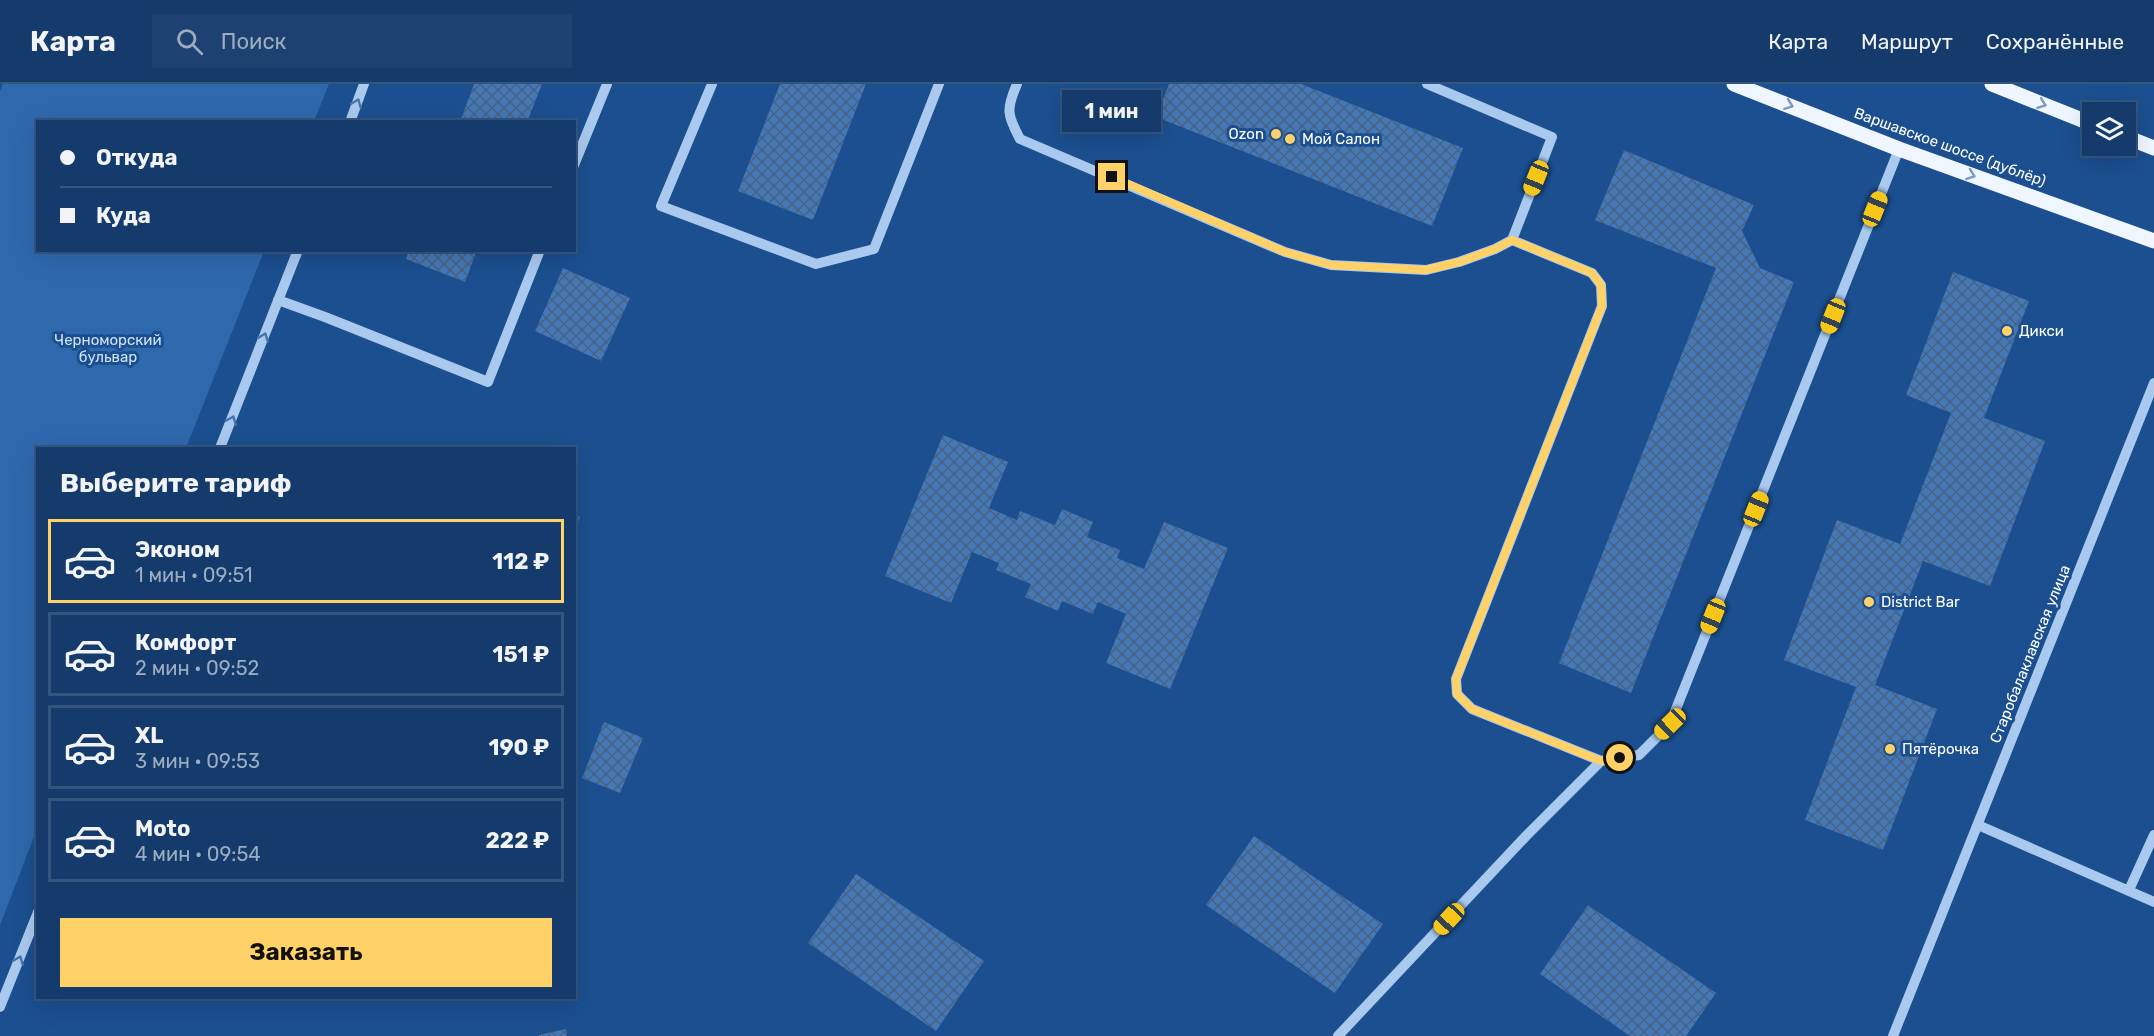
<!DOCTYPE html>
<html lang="ru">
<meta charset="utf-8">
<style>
:root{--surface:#143b6b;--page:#1d4271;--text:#f1f3f6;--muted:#9dadc1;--line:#33557e;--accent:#ffd166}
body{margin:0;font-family:Rubik,sans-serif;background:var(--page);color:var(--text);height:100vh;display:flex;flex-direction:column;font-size:22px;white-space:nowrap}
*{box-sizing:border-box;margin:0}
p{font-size:20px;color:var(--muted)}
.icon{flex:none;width:33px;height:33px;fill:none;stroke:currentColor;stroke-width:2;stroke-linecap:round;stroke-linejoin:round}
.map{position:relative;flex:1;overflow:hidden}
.details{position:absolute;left:36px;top:363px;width:540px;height:552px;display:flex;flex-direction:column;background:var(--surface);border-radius:0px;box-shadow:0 6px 24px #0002,0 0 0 2px var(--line)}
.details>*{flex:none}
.banner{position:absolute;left:36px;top:36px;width:540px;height:132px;border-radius:0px;box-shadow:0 6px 24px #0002,0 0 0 2px var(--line);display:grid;align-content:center;height:132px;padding:0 24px;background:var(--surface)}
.controls{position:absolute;left:2082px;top:18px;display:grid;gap:12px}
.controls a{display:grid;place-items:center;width:54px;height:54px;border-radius:0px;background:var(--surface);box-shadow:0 6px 24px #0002,0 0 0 2px var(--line);font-size:30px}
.end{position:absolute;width:27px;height:27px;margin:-14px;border:8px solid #ffd166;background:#111;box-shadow:0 0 0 3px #111}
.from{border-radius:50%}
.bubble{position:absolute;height:42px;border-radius:0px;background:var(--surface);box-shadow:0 6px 24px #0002,0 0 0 2px var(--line);font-size:20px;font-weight:700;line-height:42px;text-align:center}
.car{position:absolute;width:18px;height:36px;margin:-18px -9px;border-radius:8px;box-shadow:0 0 4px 2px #0007;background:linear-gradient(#f5c518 24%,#345 0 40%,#f5c518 0 76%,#345 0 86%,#f5c518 0)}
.banner b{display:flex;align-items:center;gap:21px;height:57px;font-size:22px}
.banner b+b{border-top:2px solid var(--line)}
.banner i{width:15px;height:15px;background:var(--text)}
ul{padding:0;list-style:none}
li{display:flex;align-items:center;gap:18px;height:84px;margin:0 12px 9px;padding:0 12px;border:3px solid var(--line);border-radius:0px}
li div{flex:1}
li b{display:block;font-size:22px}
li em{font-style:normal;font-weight:700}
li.current{border-color:var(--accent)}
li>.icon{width:54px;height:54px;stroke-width:1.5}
h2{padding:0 24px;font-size:27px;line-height:72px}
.action{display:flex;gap:12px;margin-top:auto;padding:12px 24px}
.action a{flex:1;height:69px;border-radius:0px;background:var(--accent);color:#111;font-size:24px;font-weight:700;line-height:69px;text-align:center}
header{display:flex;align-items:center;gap:36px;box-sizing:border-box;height:84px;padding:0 30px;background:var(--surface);border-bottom:2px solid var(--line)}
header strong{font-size:28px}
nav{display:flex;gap:33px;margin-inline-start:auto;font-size:21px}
.search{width:420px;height:54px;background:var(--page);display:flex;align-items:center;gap:15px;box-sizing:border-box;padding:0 21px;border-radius:0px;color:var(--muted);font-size:22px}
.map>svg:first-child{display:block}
</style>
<header>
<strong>Карта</strong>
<div class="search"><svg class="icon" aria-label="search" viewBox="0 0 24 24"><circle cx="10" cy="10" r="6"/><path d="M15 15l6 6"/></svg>Поиск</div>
<nav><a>Карта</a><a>Маршрут</a><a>Сохранённые</a></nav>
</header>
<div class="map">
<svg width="2154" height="952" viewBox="0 0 2154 952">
<defs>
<pattern id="building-cross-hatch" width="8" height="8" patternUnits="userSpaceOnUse" patternTransform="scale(1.5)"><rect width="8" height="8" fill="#4478b7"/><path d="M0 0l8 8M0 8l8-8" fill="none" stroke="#486282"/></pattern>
</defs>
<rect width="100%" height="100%" fill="#1b4f8f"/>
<path fill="#2e69ad" d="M3,0H329L314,37L38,38V166L264,167L186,364H38L37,745L0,841V7Z"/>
<path fill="url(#building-cross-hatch)" d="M474,0H542L527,38H460Z
M780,0H866L813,136L738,107Z
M1169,0H1301L1463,64L1432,142L1156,33Z
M1624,66L1754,121L1742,147L1760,184L1794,198L1631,609L1559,579L1716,184L1595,136Z
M409,166H477L465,198L406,175Z
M563,184L630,214L601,277L535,247Z
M1953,188L2029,217L1984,334L2045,357L1990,502L1923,477L1875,601L1937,625L1883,766L1805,736L1856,603L1784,576L1837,436L1900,460L1951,329L1906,311Z
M943,351L1008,378L989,424L1017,436L1020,427L1055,441L1062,425L1093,438L1087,453L1120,466L1117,474L1144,485L1164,438L1228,464L1170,605L1106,579L1126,530L1098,518L1093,530L1062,517L1058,527L1025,513L1031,500L996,486L999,479L972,468L951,519L885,492Z
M574,431L580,433L575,445H574Z
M604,638L643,654L620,709L582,694Z
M1254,752L1383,840L1335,909L1206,821Z
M856,790L984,877L936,947L808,859Z
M1588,821L1716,909L1686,952H1630L1540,890Z
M566,945L567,952H539V951Z"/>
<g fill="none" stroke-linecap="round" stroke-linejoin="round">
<path stroke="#a9c9ee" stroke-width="10" d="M712,0L661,122L816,180L874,165L939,0
M1017,0C1006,25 1007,31 1020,55L1285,168L1331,181L1426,186L1459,178L1495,165L1512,156
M1427,0L1552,53L1512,156L1592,189L1601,201L1602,222L1456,595L1457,610L1472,625L1601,677L1639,671L1670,640L1899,65
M350,38L364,0
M574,81L607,0
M278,216L325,233L488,298L540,166
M220,364L298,166
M1978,741L2154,818
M2129,806L2154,751
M0,923L38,828
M1338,952L1527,751L1601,677
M1893,952L2154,299"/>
<path stroke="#f0f6ff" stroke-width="15" d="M1734,0L1899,65L2154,157
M1992,0L2092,40
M2126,53L2154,64"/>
</g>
<defs><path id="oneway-chevron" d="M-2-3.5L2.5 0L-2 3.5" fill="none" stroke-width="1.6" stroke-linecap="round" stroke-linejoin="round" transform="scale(1.5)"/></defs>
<g stroke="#4674ac">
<use href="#oneway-chevron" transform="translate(357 19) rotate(-68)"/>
<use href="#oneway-chevron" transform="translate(264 253) rotate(-69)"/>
<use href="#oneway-chevron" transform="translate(232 336) rotate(-68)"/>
<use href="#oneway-chevron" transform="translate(19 876) rotate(-68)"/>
</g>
<g stroke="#7b9ac1">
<use href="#oneway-chevron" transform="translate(2042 20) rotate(21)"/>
<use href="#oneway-chevron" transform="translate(1789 21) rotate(21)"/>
<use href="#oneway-chevron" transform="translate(1971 91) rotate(20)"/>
</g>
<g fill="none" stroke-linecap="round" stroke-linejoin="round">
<path stroke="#ffd166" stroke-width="8" d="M1112,93L1285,168L1331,181L1426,186L1459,178L1495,165L1512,156L1592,189L1601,201L1602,222L1456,595L1457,610L1472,625L1601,677L1620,674"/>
</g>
<g fill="#ffd166" stroke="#1b4f8f" stroke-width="2">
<circle cx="1276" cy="50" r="6"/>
<circle cx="1290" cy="55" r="6"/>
<circle cx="2007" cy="247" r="6"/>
<circle cx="1869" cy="518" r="6"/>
<circle cx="1890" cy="665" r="6"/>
</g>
<g text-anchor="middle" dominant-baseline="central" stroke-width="6" stroke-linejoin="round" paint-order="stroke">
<g font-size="15" fill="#fff" stroke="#1b4f8f" text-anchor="start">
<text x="1264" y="50" text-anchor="end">Ozon</text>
<text x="1302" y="55">Мой Салон</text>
<text x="2019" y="247">Дикси</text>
<text x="1881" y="518">District Bar</text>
<text x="1902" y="665">Пятёрочка</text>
</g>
<g font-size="15" fill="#fff" stroke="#1b4f8f">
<text transform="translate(1950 63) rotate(20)">Варшавское шоссе (дублёр)</text>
<text transform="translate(2030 570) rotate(-68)">Старобалаклавская улица</text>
</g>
<g font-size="15" fill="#cfe3fa" stroke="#1b4f8f">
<text x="108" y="256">Черноморский<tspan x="108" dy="17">бульвар</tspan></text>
</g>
</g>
</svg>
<div class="controls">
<a><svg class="icon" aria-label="layers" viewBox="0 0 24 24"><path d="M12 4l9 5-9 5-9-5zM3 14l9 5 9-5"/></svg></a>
</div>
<i class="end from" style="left:1620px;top:674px"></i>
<i class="end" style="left:1112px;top:93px"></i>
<div class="bubble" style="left:1062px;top:6px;width:99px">1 мин</div>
<i class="car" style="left:1536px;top:94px;rotate:202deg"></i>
<i class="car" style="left:1875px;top:125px;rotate:22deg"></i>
<i class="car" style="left:1833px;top:232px;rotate:202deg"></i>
<i class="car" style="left:1756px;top:425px;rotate:22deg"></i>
<i class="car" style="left:1713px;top:532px;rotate:202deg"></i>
<i class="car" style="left:1670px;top:640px;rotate:226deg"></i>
<i class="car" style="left:1449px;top:835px;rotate:223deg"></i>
<div class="banner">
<b><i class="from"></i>Откуда</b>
<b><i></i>Куда</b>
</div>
<section class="details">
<h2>Выберите тариф</h2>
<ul>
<li class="current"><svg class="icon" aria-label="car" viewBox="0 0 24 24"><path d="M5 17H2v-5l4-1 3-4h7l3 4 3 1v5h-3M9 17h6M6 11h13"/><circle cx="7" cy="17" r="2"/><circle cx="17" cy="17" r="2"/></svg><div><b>Эконом</b><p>1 мин · 09:51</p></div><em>112 ₽</em></li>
<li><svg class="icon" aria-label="car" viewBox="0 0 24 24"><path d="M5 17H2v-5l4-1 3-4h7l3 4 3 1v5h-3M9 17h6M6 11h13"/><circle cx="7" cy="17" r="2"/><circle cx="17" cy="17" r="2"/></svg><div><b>Комфорт</b><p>2 мин · 09:52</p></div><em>151 ₽</em></li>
<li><svg class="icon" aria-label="car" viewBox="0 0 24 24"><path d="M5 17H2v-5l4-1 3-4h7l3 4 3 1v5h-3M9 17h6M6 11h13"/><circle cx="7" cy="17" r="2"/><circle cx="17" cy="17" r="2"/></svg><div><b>XL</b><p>3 мин · 09:53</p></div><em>190 ₽</em></li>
<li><svg class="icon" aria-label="car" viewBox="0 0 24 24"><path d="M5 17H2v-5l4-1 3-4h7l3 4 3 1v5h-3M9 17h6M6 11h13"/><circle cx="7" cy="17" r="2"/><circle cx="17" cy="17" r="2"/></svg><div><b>Moto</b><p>4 мин · 09:54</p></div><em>222 ₽</em></li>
</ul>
<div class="action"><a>Заказать</a></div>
</section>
</div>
